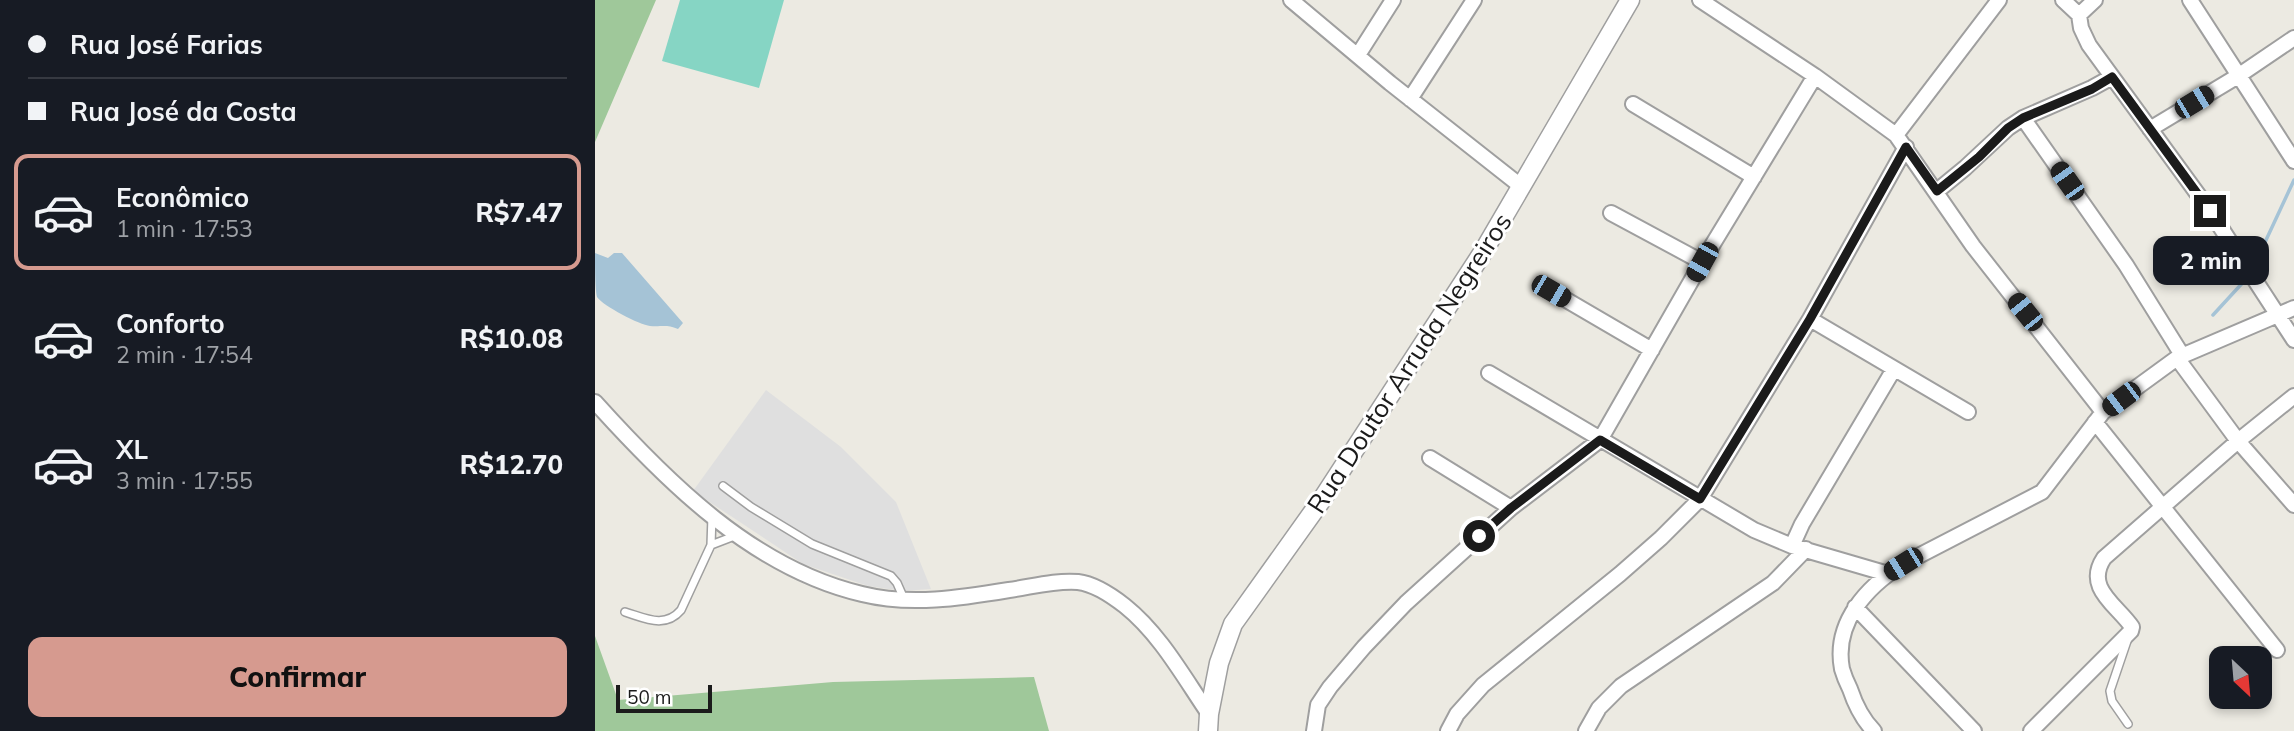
<!DOCTYPE html>
<html lang="pt">
<meta charset="utf-8">
<style>
:root{--surface:#171b24;--page:#242831;--text:#f1f3f6;--muted:#9ea1a6;--line:#363941;--accent:#d69a8f}
body{margin:0;font-family:Mulish,sans-serif;background:var(--page);color:var(--text);height:100vh;display:flex;flex-direction:column;font-size:26px;white-space:nowrap}
*{box-sizing:border-box;margin:0}
p{font-size:23px;color:var(--muted)}
.icon{flex:none;width:38px;height:38px;fill:none;stroke:currentColor;stroke-width:2;stroke-linecap:round;stroke-linejoin:round}
.map{position:relative;flex:1;overflow:hidden}
.side{display:flex;flex-direction:column;background:var(--surface);width:595px}
.side>*{flex:none}
.hud{display:grid;align-content:center;height:154px;padding:0 28px;background:var(--surface)}
.needle{width:46px;rotate:154deg}
.fabs{position:absolute;left:1614px;top:646px;display:grid;gap:14px}
.fabs a{display:grid;place-items:center;width:63px;height:63px;border-radius:14px;background:var(--surface);box-shadow:0 4px 10px #0003;font-size:35px}
.scale{position:absolute;left:21px;bottom:18px;width:96px;box-sizing:border-box;padding-left:7px;border:4px solid #1b1b1b;border-top:0;font-size:19px;line-height:24px;white-space:nowrap;color:#1b1b1b;-webkit-text-stroke:5px #fff;paint-order:stroke}
.end{position:absolute;width:32px;height:32px;margin:-16px;border:9px solid #1b1b1b;background:#fff;box-shadow:0 0 0 4px #fff}
.from{border-radius:50%}
.bubble{position:absolute;height:49px;border-radius:14px;background:var(--surface);box-shadow:0 4px 10px #0003;font-size:23px;font-weight:800;line-height:49px;text-align:center}
.car{position:absolute;width:21px;height:42px;margin:-21px -10px;border-radius:9px;box-shadow:0 0 5px 2px #0007;background:linear-gradient(#222 24%,#8ab4d8 0 40%,#222 0 76%,#8ab4d8 0 86%,#222 0)}
.hud b{display:flex;align-items:center;gap:24px;height:66px;font-size:26px}
.hud b+b{border-top:2px solid var(--line)}
.hud i{width:18px;height:18px;background:var(--text)}
ul{padding:0;list-style:none}
li{display:flex;align-items:center;gap:21px;height:116px;margin:0 14px 10px;padding:0 14px;border:4px solid transparent;border-radius:14px}
li div{flex:1}
li b{display:block;font-size:26px}
li em{font-style:normal;font-weight:800}
li.on{border-color:var(--accent)}
li>.icon{width:63px;height:63px;stroke-width:1.5}
.button{display:flex;gap:14px;margin-top:auto;padding:14px 28px}
.button a{flex:1;height:80px;border-radius:14px;background:var(--accent);color:#111;font-size:28px;font-weight:800;line-height:80px;text-align:center}
main{display:flex;flex:1;min-height:0}
.map>svg:first-child{display:block}
</style>
<main>
<section class="side">
<div class="hud">
<b><i class="from"></i>Rua José Farias</b>
<b><i></i>Rua José da Costa</b>
</div>
<ul>
<li class="on"><svg class="icon" aria-label="car" viewBox="0 0 24 24"><path d="M5 17H2v-5l4-1 3-4h7l3 4 3 1v5h-3M9 17h6M6 11h13"/><circle cx="7" cy="17" r="2"/><circle cx="17" cy="17" r="2"/></svg><div><b>Econômico</b><p>1 min · 17:53</p></div><em>R$7.47</em></li>
<li><svg class="icon" aria-label="car" viewBox="0 0 24 24"><path d="M5 17H2v-5l4-1 3-4h7l3 4 3 1v5h-3M9 17h6M6 11h13"/><circle cx="7" cy="17" r="2"/><circle cx="17" cy="17" r="2"/></svg><div><b>Conforto</b><p>2 min · 17:54</p></div><em>R$10.08</em></li>
<li><svg class="icon" aria-label="car" viewBox="0 0 24 24"><path d="M5 17H2v-5l4-1 3-4h7l3 4 3 1v5h-3M9 17h6M6 11h13"/><circle cx="7" cy="17" r="2"/><circle cx="17" cy="17" r="2"/></svg><div><b>XL</b><p>3 min · 17:55</p></div><em>R$12.70</em></li>
</ul>
<div class="button"><a>Confirmar</a></div>
</section>
<div class="map">
<svg width="1699" height="731" viewBox="0 0 1699 731">
<rect width="100%" height="100%" fill="#eceae2"/>
<path fill="#9fc89a" d="M0,0H61L0,142Z
M0,636L23,700L238,682L439,677L454,731H0Z"/>
<path fill="#86d5c4" d="M85,0H189L164,88L67,61Z"/>
<path fill="#dfdfdf" d="M171,390L246,447L301,502L336,589L307,591L273,586L208,564L98,491Z"/>
<path fill="#a5c3d6" d="M0,253L13,258L19,253H27L88,323L83,329C71,324 67,327 55,326C45,325 8,306 2,297C0,289 0,263 0,253Z"/>
<g fill="none" stroke-linecap="round" stroke-linejoin="round">
<path stroke="#a5c3d6" stroke-width="3.5" d="M1658,268L1699,180
M1618,315L1652,278"/>
<defs>
<path id="service" d="M128,486L156,507L217,544L296,576L302,583L309,599
M116,545L117,516
M30,612C50,618 70,629 86,610L116,545L142,535
M1533,724L1517,701L1515,691L1533,638"/>
<path id="minor" d="M696,0L795,83L927,187
M1105,0L1220,76L1301,135L1378,246L1508,412
M1468,0L1484,15L1486,28L1494,45L1615,211L1699,340
M1595,0L1699,161
M1484,15L1500,0
M763,55L798,0
M815,99L879,0
M1038,104L1159,177
M1428,118L1531,265L1587,355
M1555,129L1643,76L1699,38
M1301,135L1404,0
M1342,191L1370,168L1413,128L1428,118L1497,88L1517,77
M1016,213L1107,262
M956,291L1057,350
M1215,319L1373,412
M1582,358L1643,441L1699,505
M894,373L1159,530L1197,546L1293,574
M0,402C72,482 159,569 267,594C315,606 366,598 414,590C436,587 460,580 483,582C500,584 516,595 530,606C565,634 588,676 614,714
M1500,422L1682,650
M835,458L916,508
M1197,546L1207,524L1299,369
M1260,607L1379,731
M719,731L723,705L735,687L769,647L811,603L916,508L1005,440L1107,262L1220,76
M853,731L862,714L888,685L1025,574L1066,538L1105,499L1215,319L1311,147
M991,731L1004,708L1026,686L1178,583L1211,549
M1279,731C1268,720 1260,704 1255,689C1252,683 1249,676 1247,669C1238,622 1273,586 1308,564L1447,492L1508,412L1582,358L1699,308
M1436,731L1536,631L1537,627C1522,605 1489,588 1509,558L1643,441L1699,396"/>
<path id="tertiary" d="M613,731L614,714L624,663L638,624L728,498L888,252L1035,0"/>
</defs>
<use href="#service" stroke="#9f9f9f" stroke-width="10"/>
<use href="#minor" stroke="#9f9f9f" stroke-width="18"/>
<use href="#tertiary" stroke="#9f9f9f" stroke-width="21"/>
<use href="#service" stroke="#fff" stroke-width="7"/>
<use href="#minor" stroke="#fff" stroke-width="14"/>
<use href="#tertiary" stroke="#fff" stroke-width="18"/>
</g>
<g fill="none" stroke-linecap="round" stroke-linejoin="round">
<path stroke="#1b1b1b" stroke-width="9" d="M884,536L916,508L1005,440L1105,499L1215,319L1311,147L1342,191L1384,157L1413,128L1428,118L1497,89L1517,77L1615,211"/>
</g>
<g text-anchor="middle" dominant-baseline="central" stroke-width="6" stroke-linejoin="round" paint-order="stroke">
<g font-size="26" fill="#1b1b1b" stroke="#fff">
<text transform="translate(814 363) rotate(-57)">Rua Doutor Arruda Negreiros</text>
</g>
</g>
</svg>
<div class="fabs">
<a><svg class="needle" viewBox="-14 -14 28 28"><path d="M0-13l5 13h-10z" fill="#e53935"/><path d="M0 13l5-13h-10z" fill="#9ea1a6"/></svg></a>
</div>
<div class="scale">50 m</div>
<i class="end from" style="left:884px;top:536px"></i>
<i class="end" style="left:1615px;top:211px"></i>
<div class="bubble" style="left:1558px;top:236px;width:116px">2 min</div>
<i class="car" style="left:1599px;top:102px;rotate:59deg"></i>
<i class="car" style="left:1472px;top:181px;rotate:325deg"></i>
<i class="car" style="left:1107px;top:262px;rotate:209deg"></i>
<i class="car" style="left:956px;top:291px;rotate:120deg"></i>
<i class="car" style="left:1430px;top:312px;rotate:321deg"></i>
<i class="car" style="left:1526px;top:399px;rotate:233deg"></i>
<i class="car" style="left:1308px;top:564px;rotate:238deg"></i>
</div>
</main>
